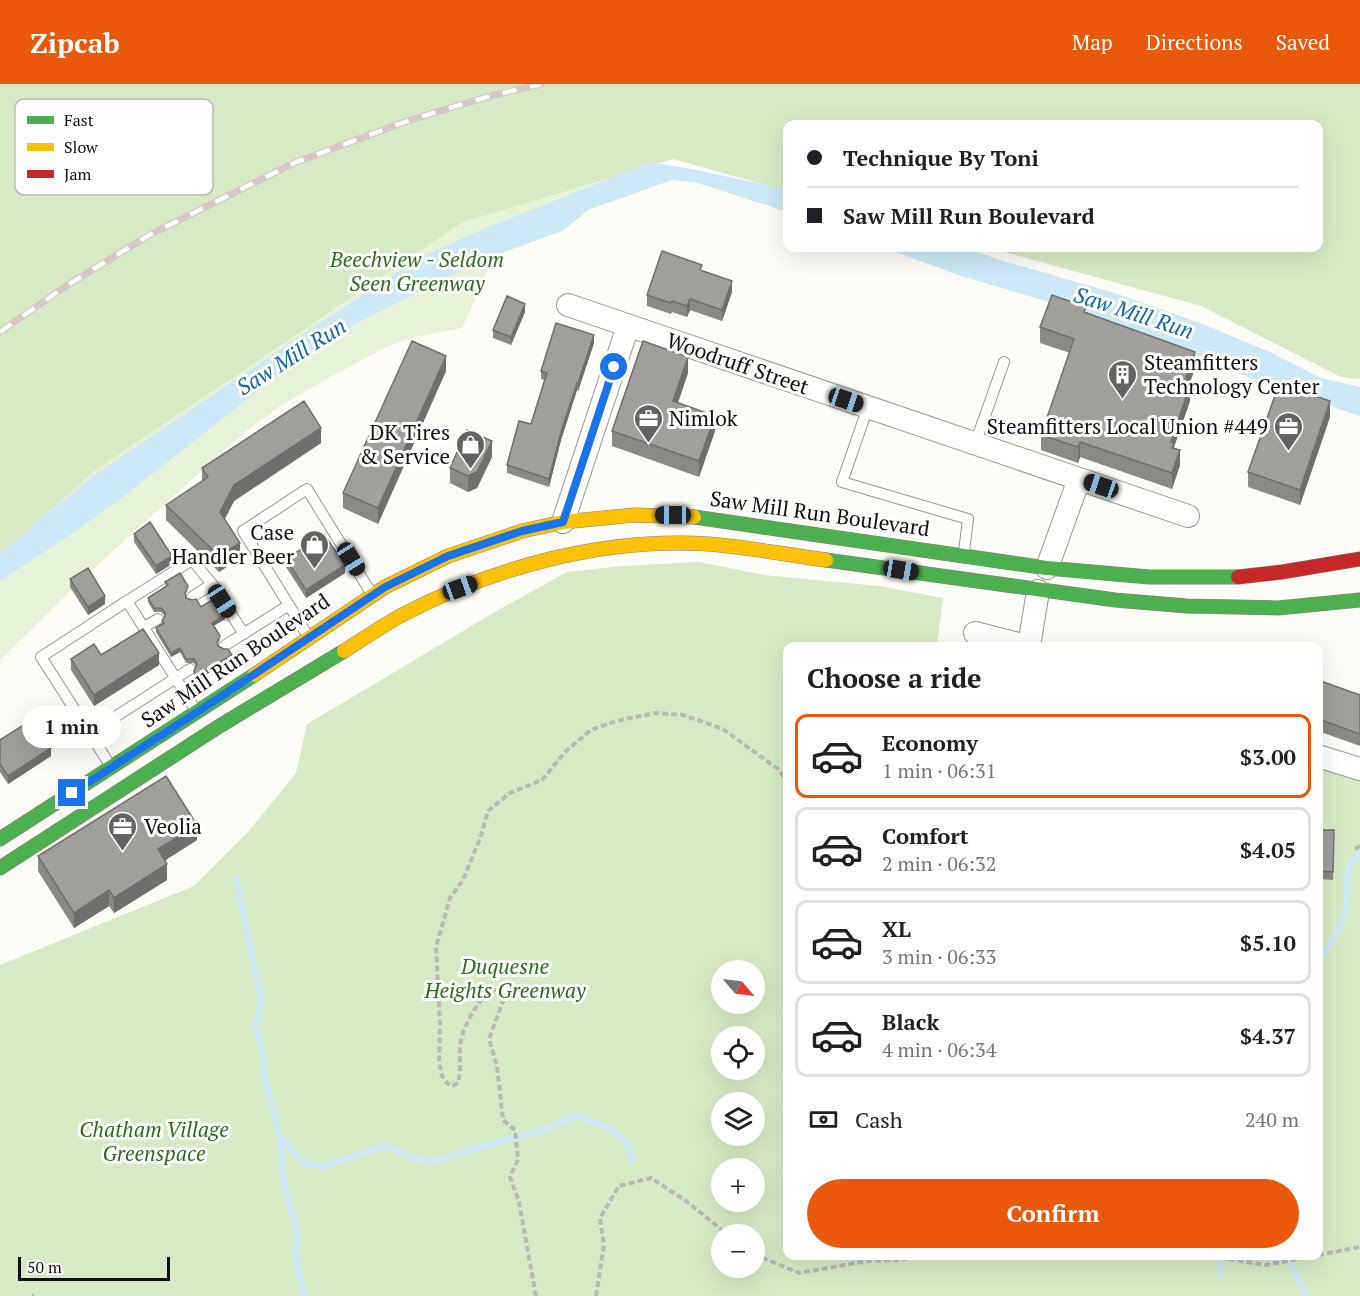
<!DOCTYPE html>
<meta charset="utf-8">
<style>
:root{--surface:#fff;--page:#f2f2f2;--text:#202124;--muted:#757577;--line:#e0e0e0;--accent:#ea580c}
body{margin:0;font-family:"PT Serif",serif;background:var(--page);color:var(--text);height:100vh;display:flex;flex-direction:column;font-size:22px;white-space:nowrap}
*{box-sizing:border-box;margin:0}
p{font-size:20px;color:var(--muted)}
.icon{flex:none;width:33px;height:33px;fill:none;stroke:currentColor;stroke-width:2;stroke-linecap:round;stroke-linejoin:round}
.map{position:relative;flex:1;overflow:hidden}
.panel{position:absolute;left:783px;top:558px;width:540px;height:618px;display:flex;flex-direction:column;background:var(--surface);border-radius:12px;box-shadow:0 6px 24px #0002}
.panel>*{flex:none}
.guide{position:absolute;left:783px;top:36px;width:540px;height:132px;border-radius:12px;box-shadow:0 6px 24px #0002;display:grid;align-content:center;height:132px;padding:0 24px;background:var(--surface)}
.needle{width:39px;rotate:118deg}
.fabs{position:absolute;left:711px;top:876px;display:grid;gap:12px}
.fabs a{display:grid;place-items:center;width:54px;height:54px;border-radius:50%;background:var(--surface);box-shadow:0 6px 24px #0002;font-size:30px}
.scale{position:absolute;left:18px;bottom:15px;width:152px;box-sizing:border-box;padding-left:6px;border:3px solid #111;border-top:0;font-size:16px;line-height:21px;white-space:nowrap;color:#111;-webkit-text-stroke:4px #fff;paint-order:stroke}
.end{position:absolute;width:27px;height:27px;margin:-14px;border:8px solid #1a73e8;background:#fff;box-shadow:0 0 0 3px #fff}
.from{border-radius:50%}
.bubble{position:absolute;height:42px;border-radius:21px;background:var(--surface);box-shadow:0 6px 24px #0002;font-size:20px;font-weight:700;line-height:42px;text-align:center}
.car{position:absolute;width:18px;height:36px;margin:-18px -9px;border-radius:8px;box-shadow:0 0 4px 2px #0007;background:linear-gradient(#222 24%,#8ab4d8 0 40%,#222 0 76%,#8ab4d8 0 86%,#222 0)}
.guide b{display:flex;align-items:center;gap:21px;height:57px;font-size:22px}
.guide b+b{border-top:2px solid var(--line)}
.guide i{width:15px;height:15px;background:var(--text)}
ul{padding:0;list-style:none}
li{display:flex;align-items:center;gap:18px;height:84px;margin:0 12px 9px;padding:0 12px;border:3px solid var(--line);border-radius:12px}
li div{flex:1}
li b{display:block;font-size:22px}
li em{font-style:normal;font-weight:700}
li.selected{border-color:var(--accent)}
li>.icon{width:54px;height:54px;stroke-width:1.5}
h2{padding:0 24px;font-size:27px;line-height:72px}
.pay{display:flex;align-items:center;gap:15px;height:66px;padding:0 24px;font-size:22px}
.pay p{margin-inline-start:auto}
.cta{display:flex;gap:12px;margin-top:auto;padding:12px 24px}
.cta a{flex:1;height:69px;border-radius:36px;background:var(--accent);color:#fff;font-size:24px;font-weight:700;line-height:69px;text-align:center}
header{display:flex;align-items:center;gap:36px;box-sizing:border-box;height:84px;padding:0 30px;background:var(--accent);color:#fff}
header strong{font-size:28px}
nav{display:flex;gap:33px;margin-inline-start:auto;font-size:21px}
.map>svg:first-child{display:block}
</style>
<header>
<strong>Zipcab</strong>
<nav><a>Map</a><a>Directions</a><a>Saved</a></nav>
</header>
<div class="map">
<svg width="1360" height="1212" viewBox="0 0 1360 1212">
<rect width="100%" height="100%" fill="#fdfcf7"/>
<path fill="#e7f3d7" d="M629,82L493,175L462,244L414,253L386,263L332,292L283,320L241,351L93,485L0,576V401L249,204Z"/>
<path fill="#d8eac5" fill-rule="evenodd" d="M0,0H1360V295L1341,293L1201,222L990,164H1318V40H788L787,107L673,75L463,138L93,388L0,472Z
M699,478L764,491L879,502L943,514L937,562H788V1172H1318L1319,683L1360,697V1212H0V881L194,802L249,747L296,689L307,640L500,525L567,488L622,482ZM722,886H754V920H722ZM722,952H754V986H722ZM722,1018H754V1052H722ZM722,1084H754V1118H722ZM722,1150H754V1184H722Z"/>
<path fill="#cde8f7" d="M651,78L696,86L787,105V128L698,99L672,96L588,126L564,146L480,177L359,238L283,287L123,413L73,449L0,497V469L93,392L319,239L425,171L481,146Z
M885,164H966L1000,176L1118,210L1200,239L1270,268L1321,294L1360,303V332L1275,304L1102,234L958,191Z"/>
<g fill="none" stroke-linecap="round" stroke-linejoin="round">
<path stroke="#cde8f7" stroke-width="6" d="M236,794L261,915L256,945L262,963L264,991L280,1052L304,1079L323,1082L386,1062L418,1076L434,1077L507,1055L541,1047L577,1031L614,1047L628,1060L632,1077
M1318,879C1329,863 1339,846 1345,828C1351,808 1338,786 1360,770
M280,1052L284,1099L298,1150L295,1168L304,1212
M1221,1176V1191
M1290,1178L1306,1211"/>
<defs>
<path id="lane" d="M868,323L842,398L968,435L964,468
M975,360L1004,278
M192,513L212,500
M144,543L158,535
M308,552L243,447L307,405L370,507
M224,562L289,521
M195,625L127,517L192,476L212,500L244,550
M90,649L190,585
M110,681L41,573L127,517"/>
<path id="street" d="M568,221L1188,432
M563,438L628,242
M1047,484L1079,395
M975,549L1027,562
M1029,562L1038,507
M1318,672L1360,685"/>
<path id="fast" d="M694,433L1047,484L1149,493H1238
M826,476L1115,516L1187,522L1278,524L1360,516
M0,755L254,591
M0,784L218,643L344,567"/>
<path id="slow" d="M344,567C363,555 382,542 402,531C494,483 605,453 709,460C748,463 787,471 826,476
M254,591L385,503L448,472L522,447L563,438L634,431L694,433"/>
<path id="jam" d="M1238,493L1282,488L1360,475"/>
</defs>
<use href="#lane" stroke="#979795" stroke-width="12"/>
<use href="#street" stroke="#979795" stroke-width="24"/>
<use href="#fast" stroke="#858482" stroke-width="15"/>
<use href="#slow" stroke="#858482" stroke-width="15"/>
<use href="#jam" stroke="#858482" stroke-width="15"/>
<path stroke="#b9b9b8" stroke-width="4" stroke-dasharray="6 3" stroke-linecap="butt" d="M1355,765L1360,762
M754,1170L799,1189L867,1177L902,1176L914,1172
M1318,1171L1360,1163
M1211,1172L1265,1181L1315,1172
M32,1212H34
M536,1212L519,1118L510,1093L518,1075L515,1046L503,1036L497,982L489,955L503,917L499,906H490C478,918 465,938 461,956C458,970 462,985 458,999L452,1002L447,999L442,992L439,978L440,941L436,863L450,814L463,796L481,752L488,727L510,709L542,696L566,667L591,646L616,637L655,629L683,631L723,645L778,685L788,698
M596,1212L604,1161L600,1134L619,1102L651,1094L686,1117L727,1150"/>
<use href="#lane" stroke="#fffffe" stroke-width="10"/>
<use href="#street" stroke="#fffffe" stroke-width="22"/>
<use href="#fast" stroke="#4caf50" stroke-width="14"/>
<use href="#slow" stroke="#ffc107" stroke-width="14"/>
<use href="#jam" stroke="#c62828" stroke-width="14"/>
<defs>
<path id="rail" d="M0,248L66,202L151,150L294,79L410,36L490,12L541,0"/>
</defs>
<use href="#rail" stroke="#d9c6c7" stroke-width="7"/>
<use href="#rail" stroke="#fff" stroke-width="4.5" stroke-dasharray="14" stroke-linecap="butt"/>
</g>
<path fill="#8a8986" d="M702,187L732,208L722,237L690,226L687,233L672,228L671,230L647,222V211Z
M525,228L511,261L493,254V246Z
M1086,228L1195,284L1189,301L1190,317L1174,363L1180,381L1172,405L1080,373L1078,379L1041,366V351L1070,269L1040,259V243Z
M594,259L578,307L577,306L561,356L549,403L507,389V381L531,340L544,296L541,295V287Z
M446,287L378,440L343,424V409Z
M688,289L678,319L715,347L699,393L612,362V347Z
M1330,333L1300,421L1248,403V388Z
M321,359L234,417L225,435L240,474L219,488L166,436V421L202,397V384Z
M492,373L477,404L468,408L450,399V384Z
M134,450L172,480L156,490L134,458Z
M286,475L345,489L306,514L286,483Z
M70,495L105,520L88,531L70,503Z
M165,498L188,506L185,511L186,514L201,523L225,535L213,542L220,556L217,560L218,562L232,575L197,596L194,591V587L196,582L194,579H186L180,568L171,573L156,548V544L162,540V537L165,532L161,528H154L148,518V514L166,502Z
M71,575L159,581L94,622L71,586Z
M1318,596L1360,611V662L1318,647Z
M0,656L51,672L8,700L0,688Z
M1318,746H1334L1333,796L1318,795Z
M197,756L165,776L167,796L114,829L109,822L74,844L38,787V772Z"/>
<path fill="#716f6d" d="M732,197V208L722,237V226Z
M690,215V226L687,233V222Z
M525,220V228L511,261V253Z
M594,251V259L578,307V299Z
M1195,268V284L1184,315V299Z
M446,272V287L378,440V424Z
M688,273V289L673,332V317Z
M577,299V306L561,356L549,403V395L561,348Z
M1190,301V317L1174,363V374L1171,358Z
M1330,317V333L1300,421V406Z
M715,332V347L699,393V377Z
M321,344V359L234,417L220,444V428L234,401Z
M492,357V373L477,404L468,408V392Z
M1080,358V373L1078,379V363Z
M1180,366V381L1172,405V389Z
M240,459V474L219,488V472Z
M172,472V480L156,490V482Z
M345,481V489L306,514V506Z
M105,512V520L88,531V523Z
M225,531V535L212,543V539Z
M180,564V568L171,573V569Z
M159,569V581L94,622V611Z
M232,571V575L197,596V592Z
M51,664V672L8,700V692Z
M197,741V756L158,781V765Z
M167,780V796L114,829V814Z
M109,806V822L74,844V829Z"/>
<path fill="#a19f9c" stroke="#716f6d" stroke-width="1.5" d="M662,167L702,181L700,186L732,197L722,226L690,215L687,222L672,217L671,219L647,211Z
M1052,211L1086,223L1084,228L1195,268L1184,299L1190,301L1171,358L1174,359L1172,364L1180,366L1172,389L1080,358L1078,363L1041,351L1074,255L1040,243Z
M507,212L525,220L511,253L493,246Z
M556,239L594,251L578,299H577L561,348L549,395L507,381L519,337L531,340L547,289L541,287Z
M412,257L446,272L378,424L343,409Z
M643,257L688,273L673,317L715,332L699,377L612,347Z
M1279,300L1330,317L1300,406L1248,388Z
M304,317L321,344L234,401L220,428L240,459L219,472L166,421L208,393L202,384Z
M467,346L492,357L477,388L468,392L450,384Z
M150,438L172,472L156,482L134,450Z
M324,450L345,481L306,506L286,475Z
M88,484L105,512L88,523L70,495Z
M180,489L188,502L185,509L186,514L192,516L196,515L201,523L215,514L225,531L212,539L220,552L217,558L218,562L224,565H228L232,571L197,592L194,587L197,580L194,575H186L180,564L171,569L156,544L164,539L162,537L165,532V528L161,524H154L148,514L168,501L165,498Z
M143,545L159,569L94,611L71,575L94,560L101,571Z
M1318,596L1360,611V650L1318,635Z
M33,635L51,664L8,692L0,680V656Z
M166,692L197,741L158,765L167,780L114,814L109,806L74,829L38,772Z
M1318,746H1334L1333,788L1318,787Z"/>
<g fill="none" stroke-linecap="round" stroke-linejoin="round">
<path stroke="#1a73e8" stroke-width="8" d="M72,709L205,623L385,503L448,472L522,447L563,438L614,283"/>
</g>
<defs>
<symbol id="building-pin" viewBox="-11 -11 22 30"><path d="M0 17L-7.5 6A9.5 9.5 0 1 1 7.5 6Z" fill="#646362" stroke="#fff"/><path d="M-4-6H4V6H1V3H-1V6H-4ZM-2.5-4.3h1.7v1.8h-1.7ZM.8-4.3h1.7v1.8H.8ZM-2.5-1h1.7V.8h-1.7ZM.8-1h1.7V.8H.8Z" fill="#fff"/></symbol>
<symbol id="office-pin" viewBox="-11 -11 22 30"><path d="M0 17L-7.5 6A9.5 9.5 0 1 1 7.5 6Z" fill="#646362" stroke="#fff"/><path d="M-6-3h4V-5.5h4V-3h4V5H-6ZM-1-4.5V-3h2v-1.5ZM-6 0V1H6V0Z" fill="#fff"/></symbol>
<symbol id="shop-pin" viewBox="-11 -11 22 30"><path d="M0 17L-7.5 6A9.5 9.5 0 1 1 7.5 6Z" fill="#646362" stroke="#fff"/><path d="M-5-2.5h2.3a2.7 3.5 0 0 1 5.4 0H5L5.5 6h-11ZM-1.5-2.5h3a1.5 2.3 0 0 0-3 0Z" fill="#fff"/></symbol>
</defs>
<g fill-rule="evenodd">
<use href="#building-pin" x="1106" y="274" width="33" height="45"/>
<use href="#office-pin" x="632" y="318" width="33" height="45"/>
<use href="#office-pin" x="1272" y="326" width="33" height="45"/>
<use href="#shop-pin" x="454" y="344" width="33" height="45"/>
<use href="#shop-pin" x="298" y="444" width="33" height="45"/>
<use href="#office-pin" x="106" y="726" width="33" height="45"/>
</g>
<g text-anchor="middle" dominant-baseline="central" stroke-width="6" stroke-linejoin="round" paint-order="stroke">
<g font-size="21" font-style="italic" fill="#2f6b1f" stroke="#fff">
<text x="417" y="175">Beechview - Seldom<tspan x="417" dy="24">Seen Greenway</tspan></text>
<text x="505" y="882">Duquesne<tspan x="505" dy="24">Heights Greenway</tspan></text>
<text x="154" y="1045">Chatham Village<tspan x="154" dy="24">Greenspace</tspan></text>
</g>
<g font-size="21" fill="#111" stroke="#fff" text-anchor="start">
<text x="1144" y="278">Steamfitters<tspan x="1144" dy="24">Technology Center</tspan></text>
<text x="669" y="334">Nimlok</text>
<text x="1268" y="342" text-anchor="end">Steamfitters Local Union #449</text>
<text x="450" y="348" text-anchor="end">DK Tires<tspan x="450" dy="24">&amp; Service</tspan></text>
<text x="294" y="448" text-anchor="end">Case<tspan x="294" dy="24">Handler Beer</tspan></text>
<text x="144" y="742">Veolia</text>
</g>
<g font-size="21" fill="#111" stroke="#fff">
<text transform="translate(738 279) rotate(19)">Woodruff Street</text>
<text transform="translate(820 429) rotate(8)">Saw Mill Run Boulevard</text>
<text transform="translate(235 576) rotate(-34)">Saw Mill Run Boulevard</text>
</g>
<g font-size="22" font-style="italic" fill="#1768a6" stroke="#fff">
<text transform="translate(1134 228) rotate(18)">Saw Mill Run</text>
<text transform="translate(291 272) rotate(-32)">Saw Mill Run</text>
</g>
</g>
<rect x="15" y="15" width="198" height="96" rx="9" fill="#fff" stroke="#b8b8b8" stroke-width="1.5"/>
<rect x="27" y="32" width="27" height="8" fill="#4caf50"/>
<rect x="27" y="59" width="27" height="8" fill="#ffc107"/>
<rect x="27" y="86" width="27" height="8" fill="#c62828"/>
<g font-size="16" fill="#111">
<text x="64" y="42">Fast</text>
<text x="64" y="69">Slow</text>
<text x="64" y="96">Jam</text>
</g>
</svg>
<div class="fabs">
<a><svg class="needle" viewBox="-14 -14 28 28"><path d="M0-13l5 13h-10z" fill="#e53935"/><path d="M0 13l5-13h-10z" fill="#757577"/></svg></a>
<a><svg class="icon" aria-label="locate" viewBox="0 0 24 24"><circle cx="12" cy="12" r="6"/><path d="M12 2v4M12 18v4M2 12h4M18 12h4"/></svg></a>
<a><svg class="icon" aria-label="layers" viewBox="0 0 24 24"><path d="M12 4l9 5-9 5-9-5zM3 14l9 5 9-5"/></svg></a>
<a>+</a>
<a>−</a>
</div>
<div class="scale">50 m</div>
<i class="end from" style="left:614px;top:283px"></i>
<i class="end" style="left:72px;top:709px"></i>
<div class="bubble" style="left:22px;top:622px;width:99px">1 min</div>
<i class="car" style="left:846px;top:316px;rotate:109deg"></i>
<i class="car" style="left:1101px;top:402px;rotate:289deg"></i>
<i class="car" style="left:673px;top:431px;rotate:270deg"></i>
<i class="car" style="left:351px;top:475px;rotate:148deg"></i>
<i class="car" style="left:901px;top:486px;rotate:99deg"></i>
<i class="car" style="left:460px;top:504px;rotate:70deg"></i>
<i class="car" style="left:222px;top:517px;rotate:147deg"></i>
<div class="guide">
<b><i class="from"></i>Technique By Toni</b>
<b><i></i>Saw Mill Run Boulevard</b>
</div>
<section class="panel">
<h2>Choose a ride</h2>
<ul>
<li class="selected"><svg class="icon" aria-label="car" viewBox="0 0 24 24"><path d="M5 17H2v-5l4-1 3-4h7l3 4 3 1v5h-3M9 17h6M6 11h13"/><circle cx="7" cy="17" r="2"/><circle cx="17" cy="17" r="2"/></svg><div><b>Economy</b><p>1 min · 06:31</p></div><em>$3.00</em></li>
<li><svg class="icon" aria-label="car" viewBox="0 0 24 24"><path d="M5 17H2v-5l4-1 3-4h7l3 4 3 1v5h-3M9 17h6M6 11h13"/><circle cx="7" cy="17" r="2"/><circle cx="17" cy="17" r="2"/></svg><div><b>Comfort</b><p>2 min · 06:32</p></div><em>$4.05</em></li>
<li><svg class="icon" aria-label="car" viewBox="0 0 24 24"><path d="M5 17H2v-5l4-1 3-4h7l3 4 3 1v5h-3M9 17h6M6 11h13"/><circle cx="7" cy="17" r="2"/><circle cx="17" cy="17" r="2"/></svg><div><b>XL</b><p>3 min · 06:33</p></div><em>$5.10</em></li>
<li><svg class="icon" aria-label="car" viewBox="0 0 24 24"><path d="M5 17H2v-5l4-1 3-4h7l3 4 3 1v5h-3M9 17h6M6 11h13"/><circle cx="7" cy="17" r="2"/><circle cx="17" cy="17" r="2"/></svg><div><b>Black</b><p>4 min · 06:34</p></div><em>$4.37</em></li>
</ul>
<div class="pay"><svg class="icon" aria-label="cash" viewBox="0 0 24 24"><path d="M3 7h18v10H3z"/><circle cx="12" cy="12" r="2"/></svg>Cash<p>240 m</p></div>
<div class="cta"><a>Confirm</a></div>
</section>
</div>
